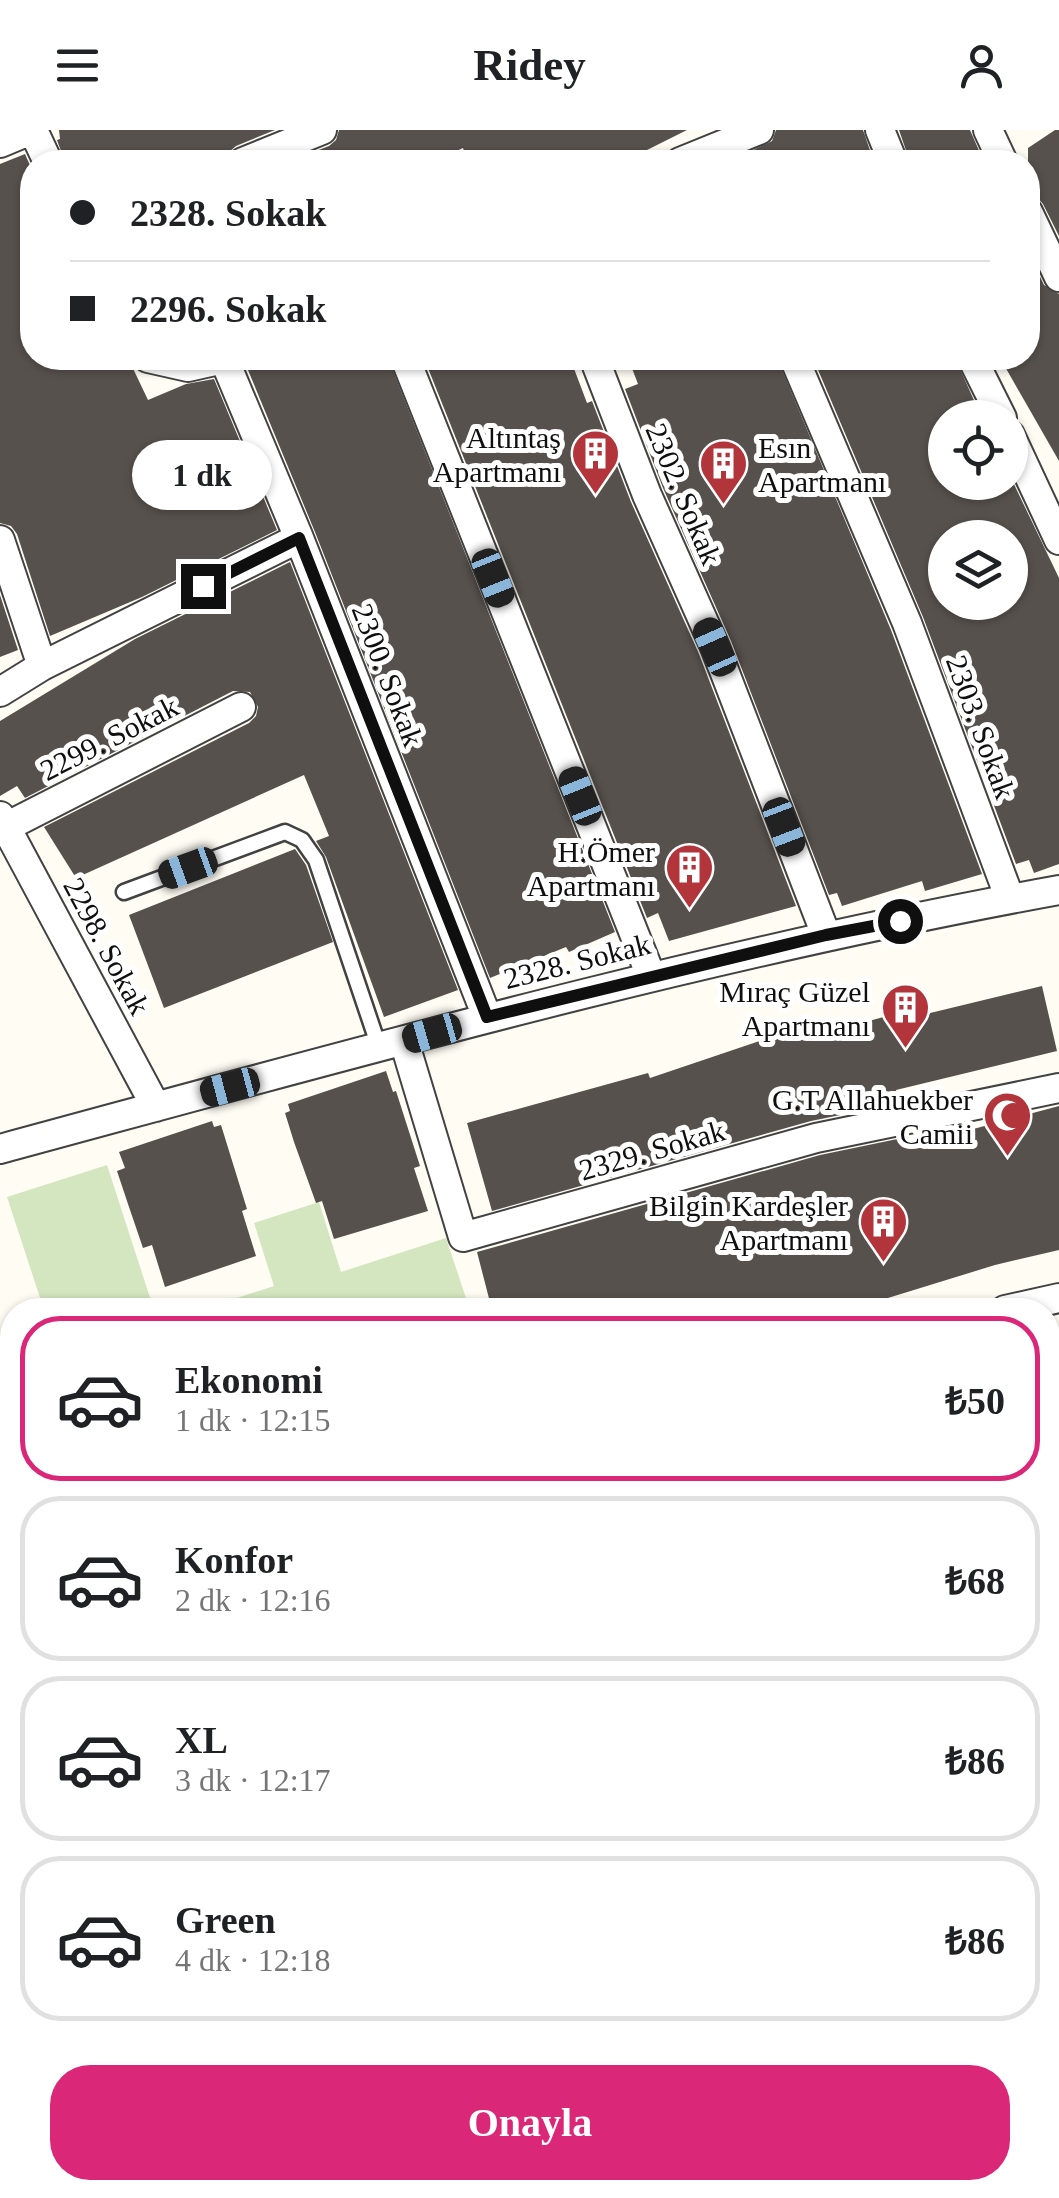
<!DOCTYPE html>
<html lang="tr">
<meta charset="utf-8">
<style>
:root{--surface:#fff;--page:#f6f6f6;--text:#202124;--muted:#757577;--line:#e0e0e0;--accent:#db2777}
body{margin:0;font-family:"Times New Roman",serif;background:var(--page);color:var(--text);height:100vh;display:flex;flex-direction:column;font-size:38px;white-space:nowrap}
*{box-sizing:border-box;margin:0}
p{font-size:32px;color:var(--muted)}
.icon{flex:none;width:55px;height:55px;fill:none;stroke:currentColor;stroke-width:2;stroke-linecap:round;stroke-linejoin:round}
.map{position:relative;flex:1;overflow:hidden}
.side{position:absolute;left:0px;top:1168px;width:1060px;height:902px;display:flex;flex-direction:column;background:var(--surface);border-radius:40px 40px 0 0;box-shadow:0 2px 8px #0004}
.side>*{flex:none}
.top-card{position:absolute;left:20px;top:20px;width:1020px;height:220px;border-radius:40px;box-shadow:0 2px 8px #0004;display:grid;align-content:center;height:220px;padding:0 50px;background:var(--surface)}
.buttons{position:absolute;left:928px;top:270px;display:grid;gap:20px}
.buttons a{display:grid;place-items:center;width:100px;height:100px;border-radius:50%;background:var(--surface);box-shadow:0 2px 8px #0004;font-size:50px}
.end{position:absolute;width:45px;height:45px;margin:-22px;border:12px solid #0f0f0f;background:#fff;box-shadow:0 0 0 5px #fff}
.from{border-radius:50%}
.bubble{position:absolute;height:70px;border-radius:35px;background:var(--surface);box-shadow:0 2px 8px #0004;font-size:32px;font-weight:700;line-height:70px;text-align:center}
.car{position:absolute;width:30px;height:60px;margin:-30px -15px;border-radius:12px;box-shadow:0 0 8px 2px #0007;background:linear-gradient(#222 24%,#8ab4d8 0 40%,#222 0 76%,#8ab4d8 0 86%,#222 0)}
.top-card b{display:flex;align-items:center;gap:35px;height:95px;font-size:38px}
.top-card b+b{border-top:2px solid var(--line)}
.top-card i{width:25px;height:25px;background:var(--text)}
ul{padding:18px 0 0;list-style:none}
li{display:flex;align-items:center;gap:30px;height:165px;margin:0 20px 15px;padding:0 30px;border:5px solid var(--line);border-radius:40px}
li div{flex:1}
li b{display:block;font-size:38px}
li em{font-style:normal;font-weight:700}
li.on{border-color:var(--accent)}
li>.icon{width:90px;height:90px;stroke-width:1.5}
.cta{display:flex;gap:20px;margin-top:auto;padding:20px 50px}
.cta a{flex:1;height:115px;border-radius:40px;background:var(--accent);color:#fff;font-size:40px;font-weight:700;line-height:115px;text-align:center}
header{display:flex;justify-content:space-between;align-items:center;height:130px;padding:0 50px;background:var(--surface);font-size:45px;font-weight:700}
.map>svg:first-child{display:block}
</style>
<header><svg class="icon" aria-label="menu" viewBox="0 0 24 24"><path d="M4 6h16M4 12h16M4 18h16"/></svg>Ridey<svg class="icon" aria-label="person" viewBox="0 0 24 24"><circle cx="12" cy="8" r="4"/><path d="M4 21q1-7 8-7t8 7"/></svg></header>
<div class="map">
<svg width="1059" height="2068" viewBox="0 0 1059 2068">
<rect width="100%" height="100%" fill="#fefcf3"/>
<path fill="#ece5ed" d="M620,2058H731L734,2068H623Z"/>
<path fill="#d3e6bf" d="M107,1035L154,1180H44L7,1067Z
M319,1072L341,1142L446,1108L468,1174L451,1180H200L274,1156L254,1093Z"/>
<path fill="#57514d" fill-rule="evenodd" d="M59,0H275L236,16L229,22L226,32H65L57,10L60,9Z
M339,0H687L623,32H468L463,18L433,32H288L329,16L336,10Z
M776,0H863L874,32H746L743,25L772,11Z
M899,0H970L984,32H910Z
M1055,0H1059V106L1043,74L1037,67L1028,65V18Z
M25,24L32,40V228H128L148,270L186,254L214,249L277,400L142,467L50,506L17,404L11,396L0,393V34Z
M1028,122L1044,155L1059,164V331L1000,228H1028Z
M279,228H388L615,802L569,822L566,817L490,848L315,402L248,240Z
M424,228H570L587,273L592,271L631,372L699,524L796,776L669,811L658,783L647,788Z
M628,228H777L891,500L982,744L925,761L922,751L842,776L837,763L829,765L731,511L663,358L625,259L638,254Z
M813,228H955L982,288H945V352H1010V346L1059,448V734L1034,743L1029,730L1016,734L923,487ZM945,408H1010V472H945Z
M290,432L458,860L384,887L326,727L316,711L329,706L304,645L76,748L44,697L249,593L256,586L258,577L250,562L233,561L25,668L17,656L0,666V591L135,509Z
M0,465L18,520L0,527Z
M295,719L306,735L333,812L164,878L129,785Z
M1042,856L1057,921L896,960L899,973L811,991L492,1081L467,993L648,943L650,948L792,900L795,911L891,885L893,892Z
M386,941L393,962L396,961L420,1036L414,1038L428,1081L334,1109L322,1071L316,1073L294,1012L285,983L290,981L288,974Z
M1059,976V1120L995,1135L849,1180H492L477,1122L820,1025L907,1007L910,1016Z
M212,991L214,997L221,995L247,1079L242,1081L256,1126L165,1157L152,1115L143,1118L128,1074L117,1041L125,1038L119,1022Z"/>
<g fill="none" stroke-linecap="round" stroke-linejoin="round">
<defs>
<path id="lane" d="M124,762L285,702L302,710L316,730L379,917
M591,2058L594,2068"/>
<path id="street" d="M33,0L48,32
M880,0L893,32
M988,0L1003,32
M0,13L31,0
M243,32L322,0
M680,32L759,0
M1028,82L1059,147
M148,228L188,237L228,228
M405,228L651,846
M594,228L647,365L715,517L826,805
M794,228L907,493L1010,769
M972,228L1002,288
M224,229L299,408L487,887
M1010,305L1059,410
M0,410L42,536
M0,562L42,536L299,408
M0,686L156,977
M6,697L241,577
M404,911L463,1107L816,1008L1059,958
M0,1019C351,924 701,825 1059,760
M1005,1180L1059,1168
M1048,1367L1059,1365
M0,1448L12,1443
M1048,1582L1059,1580
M0,1652L12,1649
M0,1787L12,1828
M79,2058L81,2068
M274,2058L277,2068
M481,2058L484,2068
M762,2058L765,2068"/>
</defs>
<use href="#lane" stroke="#424242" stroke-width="19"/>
<use href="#street" stroke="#424242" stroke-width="32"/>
<use href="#lane" stroke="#fff" stroke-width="14"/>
<use href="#street" stroke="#fff" stroke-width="28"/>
</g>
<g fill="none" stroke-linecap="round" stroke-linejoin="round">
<path stroke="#0f0f0f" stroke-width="12" d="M203,456L299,408L487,887L826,805L900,791"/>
</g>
<defs>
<symbol id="building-pin" viewBox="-11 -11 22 30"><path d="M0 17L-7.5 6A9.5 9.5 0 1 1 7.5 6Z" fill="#b2353b" stroke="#fff"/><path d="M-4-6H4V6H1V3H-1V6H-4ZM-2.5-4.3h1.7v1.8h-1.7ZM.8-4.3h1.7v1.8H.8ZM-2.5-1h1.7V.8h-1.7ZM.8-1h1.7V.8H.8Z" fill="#fff"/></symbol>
<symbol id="mosque-pin" viewBox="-11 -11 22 30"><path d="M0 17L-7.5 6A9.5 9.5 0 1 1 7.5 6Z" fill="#b2353b" stroke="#fff"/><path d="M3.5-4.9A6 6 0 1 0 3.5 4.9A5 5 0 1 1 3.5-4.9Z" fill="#fff"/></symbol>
</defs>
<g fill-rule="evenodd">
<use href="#building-pin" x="568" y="296" width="55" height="75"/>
<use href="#building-pin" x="696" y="306" width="55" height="75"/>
<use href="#building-pin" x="662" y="710" width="55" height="75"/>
<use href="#building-pin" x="878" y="850" width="55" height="75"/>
<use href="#mosque-pin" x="980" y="958" width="55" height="75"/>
<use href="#building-pin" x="856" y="1064" width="55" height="75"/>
</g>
<g text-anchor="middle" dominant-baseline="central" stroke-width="10" stroke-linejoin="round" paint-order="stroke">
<g font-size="30" fill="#0f0f0f" stroke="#fff" text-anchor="end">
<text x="561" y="307">Altıntaş<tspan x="561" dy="34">Apartmanı</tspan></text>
<text x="758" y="317" text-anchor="start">Esın<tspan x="758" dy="34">Apartmanı</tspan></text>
<text x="655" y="721">H.Ömer<tspan x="655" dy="34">Apartmanı</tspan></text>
<text x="870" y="861">Mıraç Güzel<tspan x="870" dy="34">Apartmanı</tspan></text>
<text x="973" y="969">G.T Allahuekber<tspan x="973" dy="34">Camii</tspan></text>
<text x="848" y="1075">Bilgin Kardeşler<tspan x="848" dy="34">Apartmanı</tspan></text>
</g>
<g font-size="30" fill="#0f0f0f" stroke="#fff">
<text transform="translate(684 364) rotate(67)">2302. Sokak</text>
<text transform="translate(388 545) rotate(69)">2300. Sokak</text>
<text transform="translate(981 597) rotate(70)">2303. Sokak</text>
<text transform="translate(109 608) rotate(-27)">2299. Sokak</text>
<text transform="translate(107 816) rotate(62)">2298. Sokak</text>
<text transform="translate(577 831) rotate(-14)">2328. Sokak</text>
<text transform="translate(652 1020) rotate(-16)">2329. Sokak</text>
</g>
</g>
</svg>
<div class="buttons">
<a><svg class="icon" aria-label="locate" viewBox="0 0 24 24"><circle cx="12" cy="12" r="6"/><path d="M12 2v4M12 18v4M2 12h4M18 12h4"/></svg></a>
<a><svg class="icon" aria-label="layers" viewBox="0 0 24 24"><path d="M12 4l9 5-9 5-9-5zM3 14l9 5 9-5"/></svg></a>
</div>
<i class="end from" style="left:900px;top:791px"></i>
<i class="end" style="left:203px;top:456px"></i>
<div class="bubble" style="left:132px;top:310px;width:140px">1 dk</div>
<i class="car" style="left:493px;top:448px;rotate:158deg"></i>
<i class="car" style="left:715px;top:517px;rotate:336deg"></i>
<i class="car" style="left:580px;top:666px;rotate:338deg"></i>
<i class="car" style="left:784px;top:697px;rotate:159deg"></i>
<i class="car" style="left:188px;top:738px;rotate:250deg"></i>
<i class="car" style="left:432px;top:903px;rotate:254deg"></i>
<i class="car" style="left:230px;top:957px;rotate:255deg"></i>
<div class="top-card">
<b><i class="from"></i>2328. Sokak</b>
<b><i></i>2296. Sokak</b>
</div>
<section class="side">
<ul>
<li class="on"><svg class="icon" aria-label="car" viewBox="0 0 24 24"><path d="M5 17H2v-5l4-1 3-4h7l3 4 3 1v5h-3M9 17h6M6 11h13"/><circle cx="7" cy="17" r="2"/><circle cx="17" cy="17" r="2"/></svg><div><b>Ekonomi</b><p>1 dk · 12:15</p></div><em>₺50</em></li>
<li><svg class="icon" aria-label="car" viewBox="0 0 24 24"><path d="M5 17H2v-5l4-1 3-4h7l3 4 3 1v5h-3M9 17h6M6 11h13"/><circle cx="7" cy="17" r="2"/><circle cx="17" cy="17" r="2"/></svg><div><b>Konfor</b><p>2 dk · 12:16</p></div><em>₺68</em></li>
<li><svg class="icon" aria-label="car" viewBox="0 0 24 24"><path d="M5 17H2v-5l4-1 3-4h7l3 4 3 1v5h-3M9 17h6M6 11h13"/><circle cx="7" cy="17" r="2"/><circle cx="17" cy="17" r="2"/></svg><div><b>XL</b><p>3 dk · 12:17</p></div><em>₺86</em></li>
<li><svg class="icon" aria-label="car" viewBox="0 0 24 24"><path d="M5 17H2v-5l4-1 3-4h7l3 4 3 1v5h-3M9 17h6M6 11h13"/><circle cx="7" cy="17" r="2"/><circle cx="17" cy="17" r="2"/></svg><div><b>Green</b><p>4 dk · 12:18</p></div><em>₺86</em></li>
</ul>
<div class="cta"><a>Onayla</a></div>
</section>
</div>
